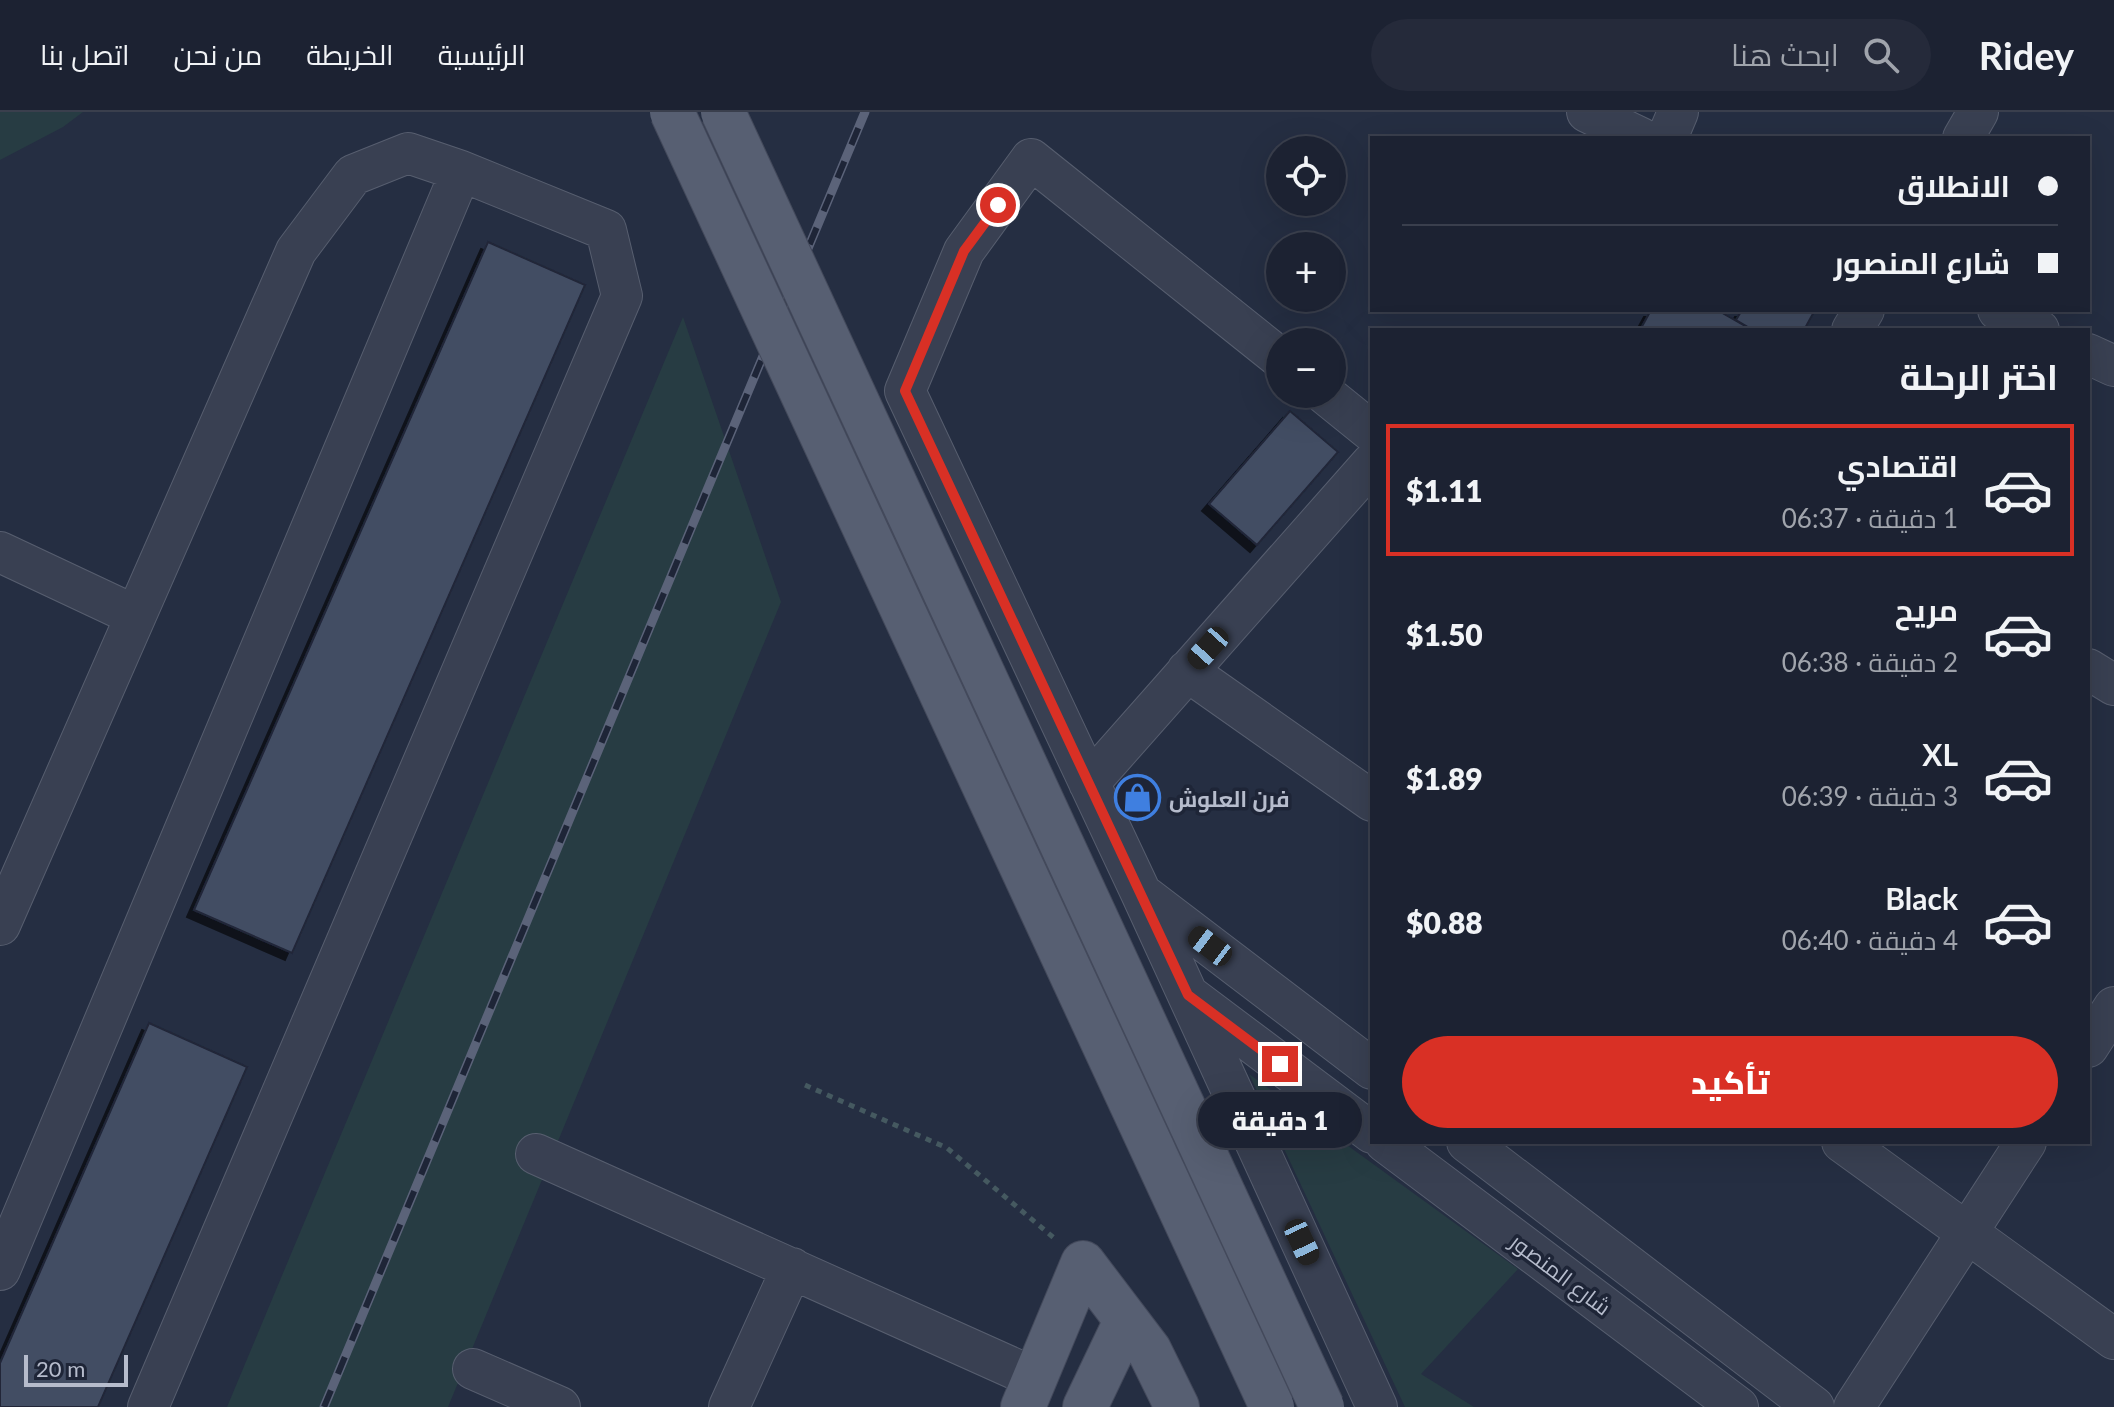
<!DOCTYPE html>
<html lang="ar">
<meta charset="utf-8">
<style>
:root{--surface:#1c2232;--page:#252a3a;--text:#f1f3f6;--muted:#a0a4ac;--line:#3a3f4d;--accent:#d93025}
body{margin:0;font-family:Lato,Cairo,sans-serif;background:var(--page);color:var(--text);direction:rtl;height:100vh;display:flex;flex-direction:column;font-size:30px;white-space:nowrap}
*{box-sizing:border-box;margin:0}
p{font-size:26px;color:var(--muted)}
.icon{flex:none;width:44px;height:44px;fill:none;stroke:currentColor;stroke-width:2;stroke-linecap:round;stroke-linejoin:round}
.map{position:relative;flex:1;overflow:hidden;direction:ltr}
.panel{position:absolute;left:1370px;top:216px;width:720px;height:816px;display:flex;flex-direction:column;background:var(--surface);border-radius:0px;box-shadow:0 8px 32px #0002,0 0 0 2px var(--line);direction:rtl}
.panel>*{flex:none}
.top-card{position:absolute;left:1370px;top:24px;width:720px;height:176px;border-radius:0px;box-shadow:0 8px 32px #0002,0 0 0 2px var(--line);direction:rtl;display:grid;align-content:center;height:176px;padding:0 32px;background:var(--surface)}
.tools{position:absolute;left:1266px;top:24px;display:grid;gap:16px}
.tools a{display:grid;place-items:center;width:80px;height:80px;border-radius:50%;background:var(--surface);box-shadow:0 8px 32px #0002,0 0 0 2px var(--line);font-size:40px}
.scale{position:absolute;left:24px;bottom:20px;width:104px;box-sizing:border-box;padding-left:8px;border:4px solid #b6bccc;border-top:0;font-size:22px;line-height:28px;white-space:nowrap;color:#b6bccc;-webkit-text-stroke:6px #1e2537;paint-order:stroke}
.end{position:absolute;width:36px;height:36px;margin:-18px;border:10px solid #d93025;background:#fff;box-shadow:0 0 0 4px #fff}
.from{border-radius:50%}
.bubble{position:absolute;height:56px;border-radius:28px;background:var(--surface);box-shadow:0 8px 32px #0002,0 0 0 2px var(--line);font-size:26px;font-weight:800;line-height:56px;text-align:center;direction:rtl}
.car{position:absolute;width:24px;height:48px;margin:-24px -12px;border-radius:10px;box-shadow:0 0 6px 2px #0007;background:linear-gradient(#222 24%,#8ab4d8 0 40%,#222 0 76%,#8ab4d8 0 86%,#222 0)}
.top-card b{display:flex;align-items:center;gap:28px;height:76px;font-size:30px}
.top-card b+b{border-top:2px solid var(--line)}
.top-card i{width:20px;height:20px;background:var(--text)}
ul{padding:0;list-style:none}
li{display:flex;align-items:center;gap:24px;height:132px;margin:0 16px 12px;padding:0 16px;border:4px solid transparent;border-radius:0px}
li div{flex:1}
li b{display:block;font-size:30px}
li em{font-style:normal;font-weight:800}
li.selected{border-color:var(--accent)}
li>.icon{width:72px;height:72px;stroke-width:1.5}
h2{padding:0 32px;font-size:36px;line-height:96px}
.primary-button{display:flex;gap:16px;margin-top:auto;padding:16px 32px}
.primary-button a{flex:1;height:92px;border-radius:48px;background:var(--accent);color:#fff;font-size:32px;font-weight:800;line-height:92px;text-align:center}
header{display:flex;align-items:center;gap:48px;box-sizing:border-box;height:112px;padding:0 40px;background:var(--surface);border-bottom:2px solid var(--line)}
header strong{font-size:38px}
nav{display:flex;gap:44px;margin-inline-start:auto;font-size:28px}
.search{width:560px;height:72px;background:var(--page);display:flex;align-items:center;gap:20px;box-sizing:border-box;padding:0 28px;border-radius:44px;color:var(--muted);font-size:30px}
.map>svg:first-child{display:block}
</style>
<header>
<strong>Ridey</strong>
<div class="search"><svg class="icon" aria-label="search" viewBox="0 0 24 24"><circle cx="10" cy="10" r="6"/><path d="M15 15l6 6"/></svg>ابحث هنا</div>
<nav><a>الرئيسية</a><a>الخريطة</a><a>من نحن</a><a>اتصل بنا</a></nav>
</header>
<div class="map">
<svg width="2114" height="1295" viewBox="0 0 2114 1295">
<defs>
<filter id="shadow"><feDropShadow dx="-7" dy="7" stdDeviation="0" flood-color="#0009"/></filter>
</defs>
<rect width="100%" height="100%" fill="#252e42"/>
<path fill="#273c43" d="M0,0H83L63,15L0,48Z
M683,205L781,490L448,1295H227Z
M1249,962L1518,1157L1421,1262L1474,1295H1405Z"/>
<path fill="#434d64" stroke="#202739" stroke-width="2" filter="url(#shadow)" d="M488,130L585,173L292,841L194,798Z
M1651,198H1717L1752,218H1640Z
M1742,198H1815L1804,218H1753L1736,208Z
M1290,299L1338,340L1257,433L1209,392Z
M149,911L247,955L98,1295H0V1251Z"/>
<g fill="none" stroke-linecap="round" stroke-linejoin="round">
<defs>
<path id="minor" d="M1587,0L1641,26
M1667,26L1678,0
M1963,26L1978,0
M1998,198L2039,218
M1852,218L1864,198
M2088,242L2114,254
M1280,246L1031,47L964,139L905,279L1141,781L1377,1295
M1325,282L1372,320
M0,440L134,503
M2088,557L2114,573
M1187,559L1372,689
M1089,671L1372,351
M1146,785L1372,957
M0,813L296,139L353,63L408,41L461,59L606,118L622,184L148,1295
M1191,885L1372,1021
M2088,935L2114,895
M1385,1030L1738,1295
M1467,1030L1814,1295
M1842,1030L2114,1227
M536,1042L1035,1266
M0,1158L461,59
M473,1257L560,1295
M729,1295L792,1156
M1854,1295L2026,1030"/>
<path id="major" d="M1023,1295L1083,1151L1149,1238L1177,1295
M1085,1295L1126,1209"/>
</defs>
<use href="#minor" stroke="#575e6f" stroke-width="42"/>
<use href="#major" stroke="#43495b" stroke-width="46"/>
<path stroke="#455960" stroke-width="5" stroke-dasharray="6 6" stroke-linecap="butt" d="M805,973L947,1036L1054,1126"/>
<use href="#minor" stroke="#394052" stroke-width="40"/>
<use href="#major" stroke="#575f72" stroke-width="44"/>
<defs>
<path id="rail" d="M324,1295L865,0"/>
</defs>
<use href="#rail" stroke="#5b6379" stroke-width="9"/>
<use href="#rail" stroke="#1e2537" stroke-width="6" stroke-dasharray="18" stroke-linecap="butt"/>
<defs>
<path id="major-bridge" d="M672,0L1272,1295
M723,0L1322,1295"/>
</defs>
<use href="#major-bridge" stroke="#43495b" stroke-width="46" stroke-linecap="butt"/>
<use href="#major-bridge" stroke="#575f72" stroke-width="44"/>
</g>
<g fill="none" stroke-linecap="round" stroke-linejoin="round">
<path stroke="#d93025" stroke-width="10" d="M998,93L964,139L905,279L1188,883L1280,952"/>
</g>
<defs>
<symbol id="shop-ring" viewBox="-11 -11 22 22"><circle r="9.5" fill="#1e2537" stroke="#3f7fe0" stroke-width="1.5"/><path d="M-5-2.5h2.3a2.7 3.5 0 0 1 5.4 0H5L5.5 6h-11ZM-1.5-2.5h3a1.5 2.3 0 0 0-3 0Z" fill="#3f7fe0"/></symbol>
</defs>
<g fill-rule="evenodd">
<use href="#shop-ring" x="1112" y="660" width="51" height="51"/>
</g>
<g text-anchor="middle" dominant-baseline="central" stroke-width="7" stroke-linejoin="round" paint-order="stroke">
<g font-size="22" font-weight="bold" fill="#b6bccc" stroke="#1e2537" text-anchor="start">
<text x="1169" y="686">فرن العلوش</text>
</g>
<g font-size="22" fill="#b6bccc" stroke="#1e2537">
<text transform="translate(1561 1162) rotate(37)">شارع المنصور</text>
</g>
</g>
</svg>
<div class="tools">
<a><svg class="icon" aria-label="locate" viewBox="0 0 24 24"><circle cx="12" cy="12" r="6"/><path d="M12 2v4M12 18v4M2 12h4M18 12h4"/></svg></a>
<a>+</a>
<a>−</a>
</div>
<div class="scale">20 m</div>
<i class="end from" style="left:998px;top:93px"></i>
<i class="end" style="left:1280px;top:952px"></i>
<div class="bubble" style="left:1198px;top:980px;width:164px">1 دقيقة</div>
<i class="car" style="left:1208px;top:536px;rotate:222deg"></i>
<i class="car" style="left:1210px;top:834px;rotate:307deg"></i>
<i class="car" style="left:1302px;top:1130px;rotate:155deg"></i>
<div class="top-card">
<b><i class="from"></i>الانطلاق</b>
<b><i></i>شارع المنصور</b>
</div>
<section class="panel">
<h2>اختر الرحلة</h2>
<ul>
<li class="selected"><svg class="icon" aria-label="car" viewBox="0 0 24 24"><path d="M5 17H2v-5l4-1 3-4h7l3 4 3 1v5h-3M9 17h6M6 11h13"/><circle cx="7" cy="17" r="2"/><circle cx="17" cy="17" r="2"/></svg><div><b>اقتصادي</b><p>1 دقيقة · 06:37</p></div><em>$1.11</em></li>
<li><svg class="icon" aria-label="car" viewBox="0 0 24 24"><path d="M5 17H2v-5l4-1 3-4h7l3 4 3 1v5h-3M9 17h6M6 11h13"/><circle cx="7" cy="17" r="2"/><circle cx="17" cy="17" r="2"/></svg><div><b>مريح</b><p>2 دقيقة · 06:38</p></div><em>$1.50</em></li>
<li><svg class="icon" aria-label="car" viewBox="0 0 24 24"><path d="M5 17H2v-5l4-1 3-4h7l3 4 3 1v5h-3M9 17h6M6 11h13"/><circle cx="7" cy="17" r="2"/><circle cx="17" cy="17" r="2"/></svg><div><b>XL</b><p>3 دقيقة · 06:39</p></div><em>$1.89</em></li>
<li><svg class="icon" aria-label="car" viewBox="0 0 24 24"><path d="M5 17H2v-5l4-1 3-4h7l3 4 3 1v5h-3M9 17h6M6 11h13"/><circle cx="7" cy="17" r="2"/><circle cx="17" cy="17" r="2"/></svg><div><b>Black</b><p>4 دقيقة · 06:40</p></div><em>$0.88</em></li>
</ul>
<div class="primary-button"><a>تأكيد</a></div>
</section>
</div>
